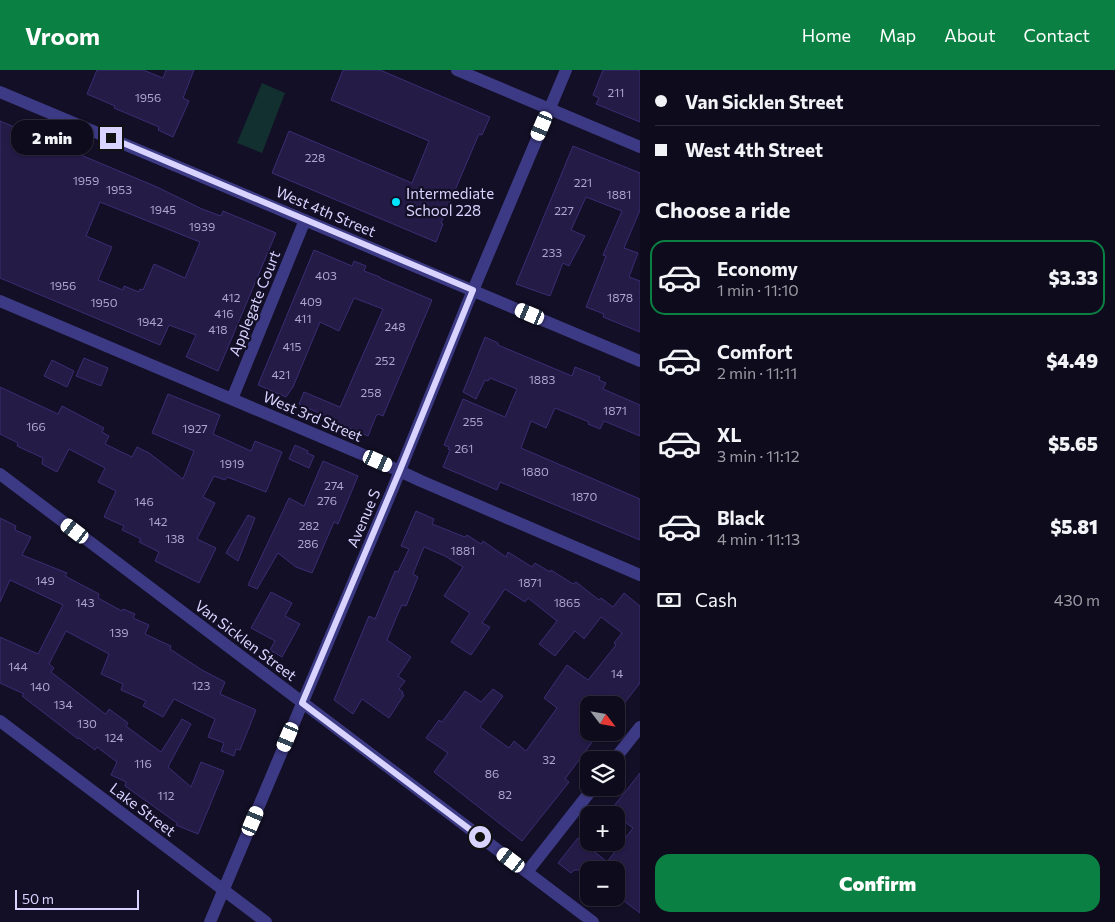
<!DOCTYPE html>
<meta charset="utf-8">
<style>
:root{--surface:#0e0b1c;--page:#171425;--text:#f1f3f6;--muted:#9b9ba3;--line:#2e2b3b;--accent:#0b8043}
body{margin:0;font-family:Commissioner,sans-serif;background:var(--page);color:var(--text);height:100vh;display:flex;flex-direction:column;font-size:19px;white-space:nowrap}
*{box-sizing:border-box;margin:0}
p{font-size:16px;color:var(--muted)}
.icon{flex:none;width:28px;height:28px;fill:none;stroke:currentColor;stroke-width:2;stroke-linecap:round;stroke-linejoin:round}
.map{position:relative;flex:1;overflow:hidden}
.details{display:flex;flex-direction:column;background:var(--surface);width:475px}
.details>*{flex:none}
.guide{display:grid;align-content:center;height:110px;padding:0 15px;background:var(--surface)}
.needle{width:32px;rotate:121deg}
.tools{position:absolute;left:580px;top:626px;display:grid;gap:10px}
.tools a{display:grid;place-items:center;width:45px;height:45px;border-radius:10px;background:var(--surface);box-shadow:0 1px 4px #0004,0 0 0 1px var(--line);font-size:25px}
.scale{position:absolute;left:15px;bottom:12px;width:124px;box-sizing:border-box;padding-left:5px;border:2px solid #d9d4ff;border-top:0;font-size:14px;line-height:18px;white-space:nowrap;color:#d9d4ff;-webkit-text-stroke:4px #130f26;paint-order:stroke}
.end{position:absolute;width:22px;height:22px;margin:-11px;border:6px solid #d9d4ff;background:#111;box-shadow:0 0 0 2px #111}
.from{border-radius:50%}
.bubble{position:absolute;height:35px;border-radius:15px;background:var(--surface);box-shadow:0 1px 4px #0004,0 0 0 1px var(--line);font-size:16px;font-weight:800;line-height:35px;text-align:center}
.car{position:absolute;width:15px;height:30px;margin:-15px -8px;border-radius:6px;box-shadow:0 0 4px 1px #0007;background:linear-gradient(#fff 24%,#345 0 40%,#fff 0 76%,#345 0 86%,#fff 0)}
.guide b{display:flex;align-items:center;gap:18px;height:48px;font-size:19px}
.guide b+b{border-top:1px solid var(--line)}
.guide i{width:12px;height:12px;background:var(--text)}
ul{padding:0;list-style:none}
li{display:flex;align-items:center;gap:15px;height:75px;margin:0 10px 8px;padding:0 5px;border:2px solid transparent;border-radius:15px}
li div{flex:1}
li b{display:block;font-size:19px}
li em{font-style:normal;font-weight:800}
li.selected{border-color:var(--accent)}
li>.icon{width:45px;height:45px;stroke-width:1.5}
h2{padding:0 15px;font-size:22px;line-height:60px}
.pay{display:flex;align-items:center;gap:12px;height:55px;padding:0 15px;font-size:19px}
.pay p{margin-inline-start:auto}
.cta{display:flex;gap:10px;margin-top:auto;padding:10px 15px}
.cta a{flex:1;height:58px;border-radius:15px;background:var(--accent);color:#fff;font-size:20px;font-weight:800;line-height:58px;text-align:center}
header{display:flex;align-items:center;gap:30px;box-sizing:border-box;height:70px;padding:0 25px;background:var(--accent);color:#fff}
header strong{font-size:24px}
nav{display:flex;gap:28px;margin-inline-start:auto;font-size:18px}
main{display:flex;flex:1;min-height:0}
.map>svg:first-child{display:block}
</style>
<header>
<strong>Vroom</strong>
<nav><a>Home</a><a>Map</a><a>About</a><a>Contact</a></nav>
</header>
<main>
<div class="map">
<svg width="640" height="852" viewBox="0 0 640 852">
<rect width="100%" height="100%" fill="#130f26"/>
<path fill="#12302f" d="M262,13L285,23L262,83L237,73Z"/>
<path fill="#241b47" stroke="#3b2d73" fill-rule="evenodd" d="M97,0H143L163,8L166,0H194L183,28L189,31L173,67L158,60L159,57L114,38L115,36L87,24Z
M343,0H380L490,47L482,65L479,64L441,153L443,154L436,172L272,103L289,61L412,113L429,71L331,30Z
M603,0H640V52L596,34L599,28L593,25Z
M0,51L157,117L202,139L221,146L223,141L276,163L218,301L186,287L196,265L169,255L160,275L0,208ZM100,132L200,172L185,208L154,194L143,220L140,219L139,222L124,216L123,220L98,210L112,177L86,166Z
M573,76L640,103V140L624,178L638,183L629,207L640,211V262L603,247L604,244L586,237L606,186L603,185L622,141L586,127L571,160L585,166L569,196L563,193L550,226L516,214Z
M314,180L352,196L354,191L366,196L364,201L380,207V208L432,230L383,346L378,344L376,346L368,366L330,350V348L299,334L304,322L340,337L383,239L354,228L339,261L320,252L293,317L286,327L258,315Z
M485,267L498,273V275L572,306L575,297L600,307L599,310L606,313L603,319L640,335V366L604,351L600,359L588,354L589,352L555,338L546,358L531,351L521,378L640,429V470L500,412L497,420L443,397L450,380L448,379L449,377L444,375L463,329L505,347L517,319L490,308L488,311L485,310L476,329L463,322Z
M84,288L108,298L101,316L76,306Z
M52,290L74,301L67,317L44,306Z
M0,317L58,344L62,336L104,358L102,362L109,366L105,374L132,387L137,377L149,383L183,409L194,381L152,363L168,324L220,345L213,364L251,381L255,371L282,382L266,422L227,407L225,410L214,406L203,427L215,433L197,469L216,478L199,513L155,491L159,482L139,472L141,469L122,460L124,456L104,447L116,421L98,412L105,398L69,379L57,402L42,394L43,388L17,376L18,373L0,364Z
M295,375L308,381L307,383L314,386L309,398L289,389Z
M323,391L358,406L338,454L334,452L312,503L296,497L278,483L257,519L248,515L289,428L304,436Z
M416,441L434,449L432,454L465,467L467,465L481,474L483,471L506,487L508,482L532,497L535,493L550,502L551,500L573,514L576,512L599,530L601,528L613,537L624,523L640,536V613L616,644V635H589V662L598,664L565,709L569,712L522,771L434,702L448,683L426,668L439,650L442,652L465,621L481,632L493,619L503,626L480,657L509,678L514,671L526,681L557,638L544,628L567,595L588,610L616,575L614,573L622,563L601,547L584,569L575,561L555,586L539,574L557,551L528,528L525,532L505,519L482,553L490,557L471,585L451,572L470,543L444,526L463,497L445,486L424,477L413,504L418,507L406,536L402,535L399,541L387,570L411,587L398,606L405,611L399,619L403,622L402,624L404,625L389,648L362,629L353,644L334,630L369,546L375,549L395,501L398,502L409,479L401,476Z
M248,445L255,448L238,491L226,483Z
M0,448L16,456L15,460L31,467L22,485L67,503L65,506L99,524L98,528L122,541L123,539L135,544L133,548L149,555L145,564L171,576L170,579L202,600L225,612L220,624L256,640L240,680L236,679L234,686L221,681L224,673L208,667L215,649L174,629L163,647L143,636L146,631L121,620L123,614L101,604L109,584L66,561L49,594L54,598L51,602L104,643L106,644L109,639L128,653L126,656L161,682L182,649L191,654L168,697L191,717L201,692L224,701L198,764L176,755L177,753L125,716L126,712L111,705L117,692L97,677L95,680L79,668L78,669L22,626L24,624L0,613V567L38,584L63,535L10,510L0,532Z
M271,522L292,533L285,546L300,554L282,587L270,580L275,571L251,558Z
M640,703V843L616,825V800H574L571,803L558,793L578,768L607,792L633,758L610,741Z"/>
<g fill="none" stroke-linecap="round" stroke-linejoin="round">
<path stroke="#3d3a85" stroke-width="12" d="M457,0L640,77
M0,22L640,291
M0,231L378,391L421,411L640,505
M232,329L305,150
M0,404L593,852
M0,651L266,852
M614,690L640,657
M527,802L593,718
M210,852L393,418L466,237L566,0"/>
</g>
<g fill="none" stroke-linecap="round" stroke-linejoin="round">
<path stroke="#d9d4ff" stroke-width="6" d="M111,68L473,220L400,400L302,633L480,767"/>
</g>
<circle fill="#00e5ff" stroke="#130f26" stroke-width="2" cx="396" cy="132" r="5"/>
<g text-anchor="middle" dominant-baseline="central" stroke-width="4.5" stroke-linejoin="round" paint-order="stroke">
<g font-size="12" fill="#aca6d1">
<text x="616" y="22">211</text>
<text x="148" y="27">1956</text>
<text x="315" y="87">228</text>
<text x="86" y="110">1959</text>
<text x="583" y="112">221</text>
<text x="119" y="119">1953</text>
<text x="619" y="124">1881</text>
<text x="163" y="139">1945</text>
<text x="564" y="140">227</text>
<text x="202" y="156">1939</text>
<text x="552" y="182">233</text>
<text x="326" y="205">403</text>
<text x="63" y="215">1956</text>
<text x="231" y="227">412</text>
<text x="620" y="227">1878</text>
<text x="311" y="231">409</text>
<text x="104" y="232">1950</text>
<text x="224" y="243">416</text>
<text x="303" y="248">411</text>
<text x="150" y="251">1942</text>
<text x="395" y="256">248</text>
<text x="218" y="259">418</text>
<text x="292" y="276">415</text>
<text x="385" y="290">252</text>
<text x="281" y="304">421</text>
<text x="542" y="309">1883</text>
<text x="371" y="322">258</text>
<text x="615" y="340">1871</text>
<text x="473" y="351">255</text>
<text x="36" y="356">166</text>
<text x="195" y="358">1927</text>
<text x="464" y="378">261</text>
<text x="232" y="393">1919</text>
<text x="535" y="401">1880</text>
<text x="334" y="415">274</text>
<text x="584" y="426">1870</text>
<text x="327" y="430">276</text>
<text x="144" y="431">146</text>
<text x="158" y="451">142</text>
<text x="309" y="455">282</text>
<text x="175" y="468">138</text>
<text x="308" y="473">286</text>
<text x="463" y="480">1881</text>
<text x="45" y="510">149</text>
<text x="530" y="512">1871</text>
<text x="85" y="532">143</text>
<text x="567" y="532">1865</text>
<text x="119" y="562">139</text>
<text x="18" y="596">144</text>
<text x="617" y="603">14</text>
<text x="201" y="615">123</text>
<text x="40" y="616">140</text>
<text x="63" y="634">134</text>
<text x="87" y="653">130</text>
<text x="114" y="667">124</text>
<text x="549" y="689">32</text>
<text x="143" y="693">116</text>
<text x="492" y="703">86</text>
<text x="505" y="724">82</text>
<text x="166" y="725">112</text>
</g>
<g font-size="15" fill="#d9d4ff" stroke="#130f26" text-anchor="start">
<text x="406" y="123">Intermediate<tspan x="406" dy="17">School 228</tspan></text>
</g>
<g font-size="15" fill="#d9d4ff" stroke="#130f26">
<text transform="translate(326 141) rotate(23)">West 4th Street</text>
<text transform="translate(254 233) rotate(-68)">Applegate Court</text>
<text transform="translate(313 346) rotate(23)">West 3rd Street</text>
<text transform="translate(363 448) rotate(-67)">Avenue S</text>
<text transform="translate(246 570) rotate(37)">Van Sicklen Street</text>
<text transform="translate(143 739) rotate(37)">Lake Street</text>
</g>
</g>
</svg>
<div class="tools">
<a><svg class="needle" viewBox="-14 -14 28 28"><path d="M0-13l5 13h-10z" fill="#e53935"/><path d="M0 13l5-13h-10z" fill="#9b9ba3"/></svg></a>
<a><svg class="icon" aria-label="layers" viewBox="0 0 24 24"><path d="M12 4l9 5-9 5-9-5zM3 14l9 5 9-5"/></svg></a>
<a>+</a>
<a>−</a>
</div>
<div class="scale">50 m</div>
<i class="end from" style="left:480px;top:767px"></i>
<i class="end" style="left:111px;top:68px"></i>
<div class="bubble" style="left:11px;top:50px;width:82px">2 min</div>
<i class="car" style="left:542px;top:56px;rotate:203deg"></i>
<i class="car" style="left:530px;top:244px;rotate:293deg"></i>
<i class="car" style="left:378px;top:391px;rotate:114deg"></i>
<i class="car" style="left:75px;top:461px;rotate:307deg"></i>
<i class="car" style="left:288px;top:667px;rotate:203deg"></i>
<i class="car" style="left:253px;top:751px;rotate:23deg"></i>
<i class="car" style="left:511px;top:790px;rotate:307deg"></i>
</div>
<section class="details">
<div class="guide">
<b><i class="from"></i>Van Sicklen Street</b>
<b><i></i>West 4th Street</b>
</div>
<h2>Choose a ride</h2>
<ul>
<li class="selected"><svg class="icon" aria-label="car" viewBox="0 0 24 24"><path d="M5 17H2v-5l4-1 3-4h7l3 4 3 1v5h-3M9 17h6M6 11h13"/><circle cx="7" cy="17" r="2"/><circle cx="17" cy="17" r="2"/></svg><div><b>Economy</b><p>1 min · 11:10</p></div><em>$3.33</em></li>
<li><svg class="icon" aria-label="car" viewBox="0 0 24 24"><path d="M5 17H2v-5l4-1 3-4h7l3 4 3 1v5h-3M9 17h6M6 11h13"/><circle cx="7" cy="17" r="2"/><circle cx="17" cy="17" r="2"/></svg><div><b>Comfort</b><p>2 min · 11:11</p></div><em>$4.49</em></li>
<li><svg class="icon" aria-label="car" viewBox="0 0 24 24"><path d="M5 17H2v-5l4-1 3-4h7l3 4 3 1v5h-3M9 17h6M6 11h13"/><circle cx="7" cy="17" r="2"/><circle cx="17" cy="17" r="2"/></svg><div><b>XL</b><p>3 min · 11:12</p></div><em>$5.65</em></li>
<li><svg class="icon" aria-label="car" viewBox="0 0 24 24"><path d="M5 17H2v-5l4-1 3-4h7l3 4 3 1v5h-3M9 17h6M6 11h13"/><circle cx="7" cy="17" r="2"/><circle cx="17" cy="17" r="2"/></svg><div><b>Black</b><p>4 min · 11:13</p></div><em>$5.81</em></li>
</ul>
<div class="pay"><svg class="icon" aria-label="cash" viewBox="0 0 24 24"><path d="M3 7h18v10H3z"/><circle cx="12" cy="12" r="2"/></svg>Cash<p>430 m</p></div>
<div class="cta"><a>Confirm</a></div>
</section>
</main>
